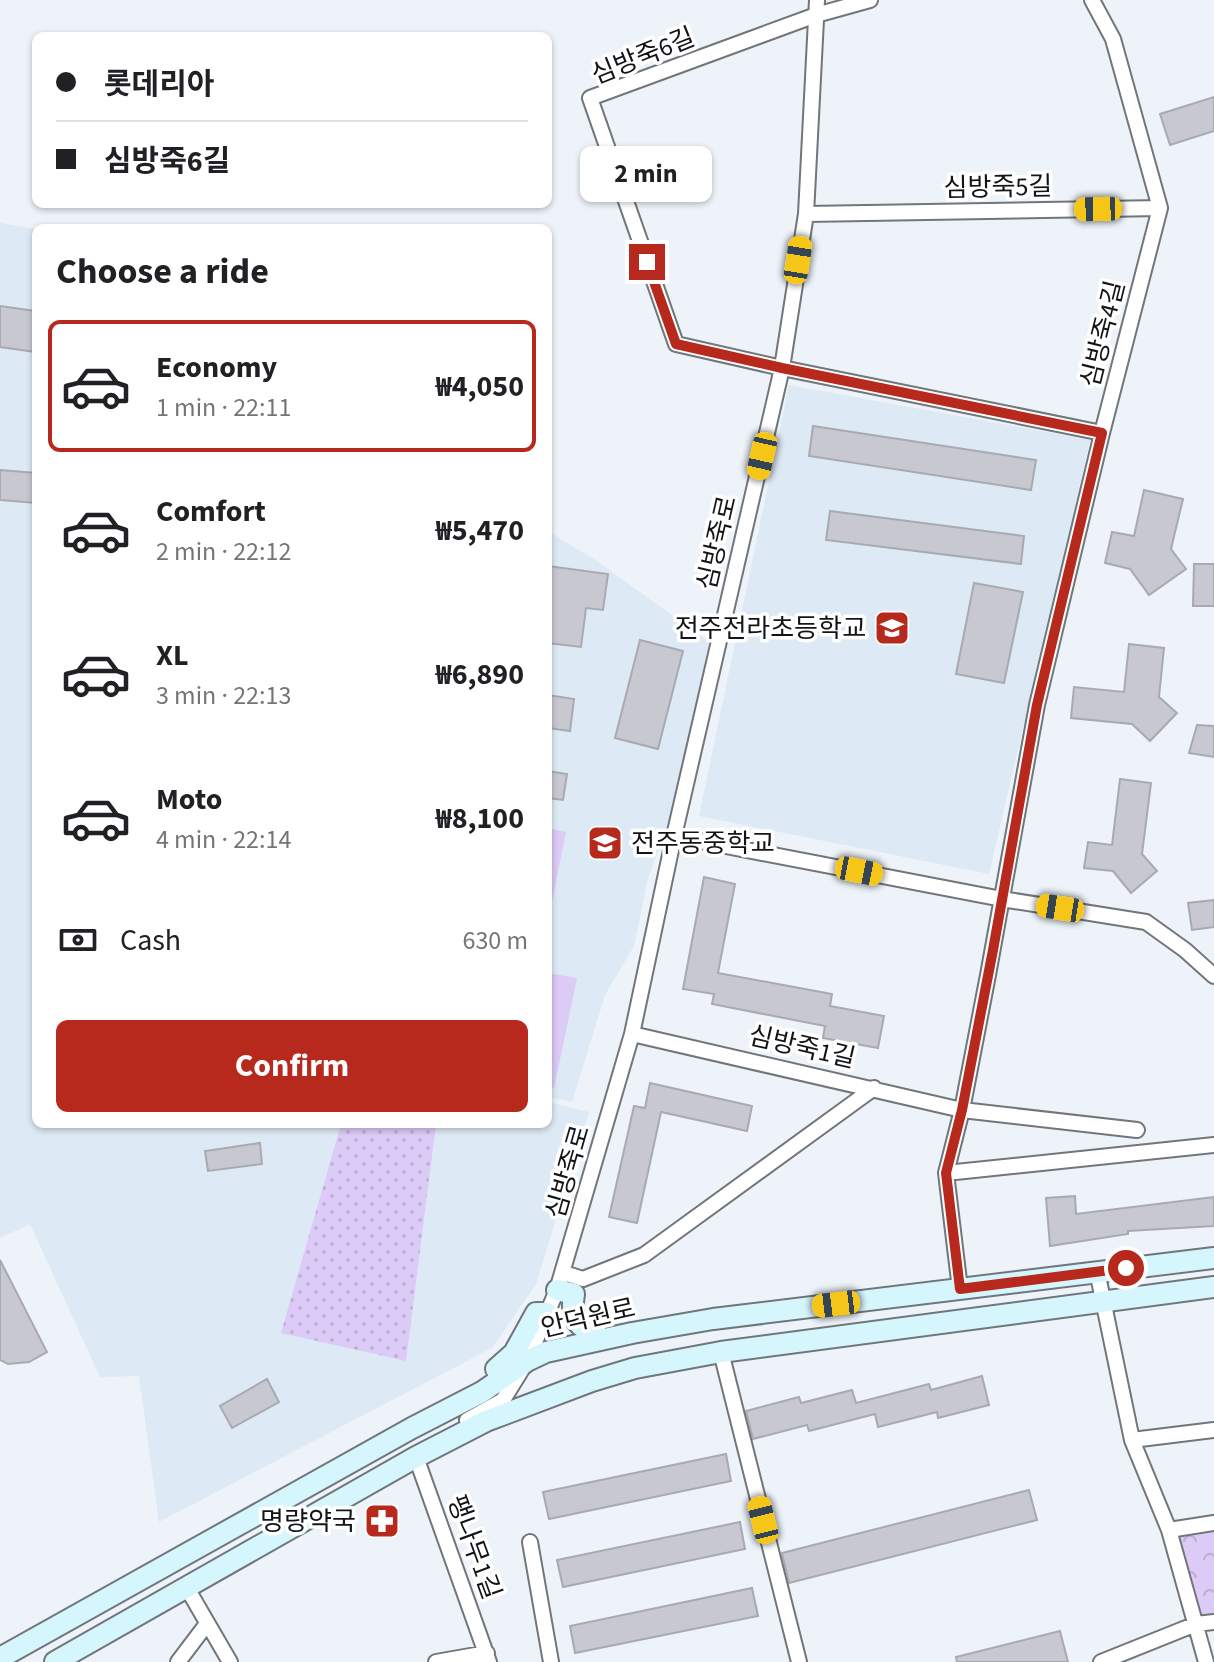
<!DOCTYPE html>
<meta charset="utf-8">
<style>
:root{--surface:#fff;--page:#f6f6f6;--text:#202124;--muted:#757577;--line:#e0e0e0;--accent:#b6291c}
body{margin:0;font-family:"Source Sans 3","Noto Sans KR",sans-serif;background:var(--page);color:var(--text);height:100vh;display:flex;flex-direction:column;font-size:30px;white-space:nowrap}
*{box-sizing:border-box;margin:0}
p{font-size:26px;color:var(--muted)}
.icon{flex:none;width:44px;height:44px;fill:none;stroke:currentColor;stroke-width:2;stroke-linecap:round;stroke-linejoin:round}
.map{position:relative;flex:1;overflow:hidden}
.drawer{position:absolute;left:32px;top:224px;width:520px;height:904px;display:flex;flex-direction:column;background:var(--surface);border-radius:12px;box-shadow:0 2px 6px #0004}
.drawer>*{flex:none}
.top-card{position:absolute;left:32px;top:32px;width:520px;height:176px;border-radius:12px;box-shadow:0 2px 6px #0004;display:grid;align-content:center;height:176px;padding:0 24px;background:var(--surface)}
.end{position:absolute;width:36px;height:36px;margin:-18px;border:10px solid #b6291c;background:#fff;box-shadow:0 0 0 4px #fff}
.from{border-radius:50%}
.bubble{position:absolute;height:56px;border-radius:12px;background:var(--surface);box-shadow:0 2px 6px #0004;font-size:26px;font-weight:700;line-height:56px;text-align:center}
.car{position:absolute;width:24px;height:48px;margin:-24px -12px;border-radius:10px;box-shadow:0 0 6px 2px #0007;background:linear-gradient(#f5c518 24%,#345 0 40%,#f5c518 0 76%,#345 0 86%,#f5c518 0)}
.top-card b{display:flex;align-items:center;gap:28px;height:76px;font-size:30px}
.top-card b+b{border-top:2px solid var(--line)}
.top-card i{width:20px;height:20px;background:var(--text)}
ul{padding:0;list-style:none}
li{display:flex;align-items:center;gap:24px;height:132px;margin:0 16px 12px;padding:0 8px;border:4px solid transparent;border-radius:12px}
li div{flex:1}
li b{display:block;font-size:30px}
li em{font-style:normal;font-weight:700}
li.selected{border-color:var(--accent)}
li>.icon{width:72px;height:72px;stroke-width:1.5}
h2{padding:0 24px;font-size:36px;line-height:96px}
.pay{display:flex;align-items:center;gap:20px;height:88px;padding:0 24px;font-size:30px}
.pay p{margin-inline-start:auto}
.action{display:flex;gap:16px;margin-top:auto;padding:16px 24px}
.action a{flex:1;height:92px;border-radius:12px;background:var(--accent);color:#fff;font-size:32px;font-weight:700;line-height:92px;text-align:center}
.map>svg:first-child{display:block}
</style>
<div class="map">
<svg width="1214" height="1662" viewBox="0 0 1214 1662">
<defs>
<pattern id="grass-dots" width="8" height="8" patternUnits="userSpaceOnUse" patternTransform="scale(2)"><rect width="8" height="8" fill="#dccaf7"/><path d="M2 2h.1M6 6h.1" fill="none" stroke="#bcadd3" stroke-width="1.8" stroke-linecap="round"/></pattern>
<pattern id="park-crowns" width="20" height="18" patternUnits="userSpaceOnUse" patternTransform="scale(2)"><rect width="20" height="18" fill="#dccaf7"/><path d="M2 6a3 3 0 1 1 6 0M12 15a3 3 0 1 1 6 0" fill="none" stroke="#bcadd3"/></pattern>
</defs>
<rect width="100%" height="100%" fill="#edf3f9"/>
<path fill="#dde9f4" d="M0,223L36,229V1124H548V1102L589,1112L536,1284L492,1348L159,1522L139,1376L100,1377L30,1224L0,1238Z
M789,385L1090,440L989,874L699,816Z
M548,531L597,561L709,642L675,808L648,878L634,946L605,995L572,1102L548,1097Z"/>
<path fill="url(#grass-dots)" d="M341,1124H436L406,1361L281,1333Z"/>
<path fill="url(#park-crowns)" d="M1214,1523V1619L1195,1620L1169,1530Z"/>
<path fill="#dccaf7" d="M548,828L566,832L548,921Z
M548,973L577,978L554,1088L548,1086Z"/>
<path fill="#c7c8d0" stroke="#a8aab1" stroke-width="2" d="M1214,97V131L1170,145L1160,114Z
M0,306L36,311V352L0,347Z
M813,426L1036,460L1031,490L809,456Z
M0,470L36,473V503L0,500Z
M1144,490L1183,499L1171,549L1186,569L1149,595L1130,569L1105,563L1112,532L1134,536Z
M830,511L1024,536L1021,564L826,540Z
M1194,564H1214V606H1193Z
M548,566L608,574L603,610L586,608L581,647L548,643Z
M974,583L1023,592L1004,683L956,674Z
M640,640L683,651L658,749L615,738Z
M1129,644L1164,648L1159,697L1177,713L1150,741L1132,724L1071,718L1074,687L1124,692Z
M548,695L574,699L570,731L548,728Z
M1197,725L1214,726V757L1189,753Z
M548,771L567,774L563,800L548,798Z
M1120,779L1151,783L1142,854L1157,871L1131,893L1113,871L1084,868L1088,842L1112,845Z
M704,877L735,884L718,973L832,994L830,1006L884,1016L878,1048L823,1038L825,1026L712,1004L714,994L683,989Z
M1214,900V927L1192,930L1188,903Z
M650,1083L752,1106L747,1131L661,1112L637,1223L609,1217L634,1106L645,1108Z
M260,1143L262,1164L208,1171L205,1151Z
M1075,1196L1076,1214L1214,1197V1226L1128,1231V1234L1050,1246L1046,1198Z
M0,1260L47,1352L29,1362L8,1364L0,1360Z
M982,1376L989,1405L938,1418L937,1412L878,1427L875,1414L809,1431L807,1425L753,1439L746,1411L799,1397L801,1403L852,1390L856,1403L929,1384L931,1390Z
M267,1379L279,1402L232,1428L220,1406Z
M726,1454L731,1481L549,1519L543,1492Z
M1029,1490L1037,1520L789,1583L782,1553Z
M740,1522L745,1549L563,1587L557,1560Z
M752,1588L758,1616L575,1653L570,1626Z
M1060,1631L1068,1662H957L956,1657Z"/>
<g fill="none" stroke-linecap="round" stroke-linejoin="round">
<defs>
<path id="street" d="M870,0L816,15L590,98L676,344L782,368L1102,433L1160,208L1113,39L1092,0
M806,214L1160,208
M674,836L1002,899L1146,922L1185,950L1214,976
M632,1034L962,1110L1137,1130
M946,1173L1214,1145
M1097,1271L1132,1440L1169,1530L1206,1662
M564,1273L583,1279L644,1255L874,1088
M960,1289L946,1173L962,1110L988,975L1037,705L1102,433
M721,1352L799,1662
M467,1420L503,1400L527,1361L557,1290L632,1034L674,836L782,368L806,214L817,0
M1132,1440L1214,1430
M416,1457L489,1662
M1169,1530L1214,1523
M530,1542L551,1662
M187,1588L230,1662
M178,1662L206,1625
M436,1662L487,1653
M1101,1662L1196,1624L1214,1622"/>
<path id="secondary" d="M557,1290L574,1294C569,1324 581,1327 604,1339
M496,1369L514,1353L536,1313H547
M0,1658L412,1428L482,1392L527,1361L546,1352L632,1333L713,1319L1214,1258
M55,1662L416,1457L486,1421L592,1381L635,1368L721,1352L1214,1287"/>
</defs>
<use href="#street" stroke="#71767b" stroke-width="18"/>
<use href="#secondary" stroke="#71767b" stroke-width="24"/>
<use href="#street" stroke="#fff" stroke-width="14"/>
<use href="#secondary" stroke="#d6f6fe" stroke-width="20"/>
</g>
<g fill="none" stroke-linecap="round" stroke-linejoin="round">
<path stroke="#b6291c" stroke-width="10" d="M647,262L676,344L782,368L1102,433L1037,705L993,950L962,1110L946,1173L960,1289L1126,1268"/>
</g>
<defs>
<symbol id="school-square" viewBox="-11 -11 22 22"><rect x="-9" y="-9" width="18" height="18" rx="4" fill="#b6291c" stroke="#fff"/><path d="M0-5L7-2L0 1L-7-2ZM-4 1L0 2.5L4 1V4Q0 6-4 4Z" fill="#fff"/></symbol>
<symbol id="pharmacy-square" viewBox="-11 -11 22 22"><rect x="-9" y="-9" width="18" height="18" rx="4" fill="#b6291c" stroke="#fff"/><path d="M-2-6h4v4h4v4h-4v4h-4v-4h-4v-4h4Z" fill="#fff"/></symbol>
</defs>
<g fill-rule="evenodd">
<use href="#school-square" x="872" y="608" width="40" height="40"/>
<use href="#school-square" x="585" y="823" width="40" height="40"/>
<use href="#pharmacy-square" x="362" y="1501" width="40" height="40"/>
</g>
<g text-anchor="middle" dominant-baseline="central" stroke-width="7" stroke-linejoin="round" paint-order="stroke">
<g font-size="26" fill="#121416" stroke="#fff">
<text transform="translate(643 56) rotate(-22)">심방죽6길</text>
<text transform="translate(998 187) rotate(-1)">심방죽5길</text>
<text transform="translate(1103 334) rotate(-76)">심방죽4길</text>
<text transform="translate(717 543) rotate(-77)">심방죽로</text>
<text transform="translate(802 1047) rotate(13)">심방죽1길</text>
<text transform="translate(568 1172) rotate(-74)">심방죽로</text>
<text transform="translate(588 1318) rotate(-13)">안덕원로</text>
<text transform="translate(474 1547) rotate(70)">팽나무1길</text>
</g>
<g font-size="26" fill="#121416" stroke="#fff" text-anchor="end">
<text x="866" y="628">전주전라초등학교</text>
<text x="631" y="843" text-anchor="start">전주동중학교</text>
<text x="356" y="1521">명량약국</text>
</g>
</g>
</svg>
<i class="end from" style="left:1126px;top:1268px"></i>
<i class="end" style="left:647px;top:262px"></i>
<div class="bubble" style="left:580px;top:146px;width:132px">2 min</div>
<i class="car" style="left:1098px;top:209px;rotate:269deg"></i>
<i class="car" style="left:798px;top:260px;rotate:9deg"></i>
<i class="car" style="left:762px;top:456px;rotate:193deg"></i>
<i class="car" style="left:859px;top:871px;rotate:101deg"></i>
<i class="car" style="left:1060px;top:908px;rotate:279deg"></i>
<i class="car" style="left:836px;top:1304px;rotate:263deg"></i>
<i class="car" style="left:763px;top:1520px;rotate:346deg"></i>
<div class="top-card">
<b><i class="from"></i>롯데리아</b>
<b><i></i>심방죽6길</b>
</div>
<section class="drawer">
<h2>Choose a ride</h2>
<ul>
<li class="selected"><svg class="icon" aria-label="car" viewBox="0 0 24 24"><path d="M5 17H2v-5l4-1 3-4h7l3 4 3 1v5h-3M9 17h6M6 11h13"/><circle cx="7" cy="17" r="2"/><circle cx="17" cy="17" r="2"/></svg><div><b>Economy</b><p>1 min · 22:11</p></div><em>₩4,050</em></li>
<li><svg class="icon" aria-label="car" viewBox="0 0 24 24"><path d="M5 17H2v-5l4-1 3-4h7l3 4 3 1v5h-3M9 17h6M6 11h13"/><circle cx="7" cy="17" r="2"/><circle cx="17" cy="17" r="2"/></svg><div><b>Comfort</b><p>2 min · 22:12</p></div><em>₩5,470</em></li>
<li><svg class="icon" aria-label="car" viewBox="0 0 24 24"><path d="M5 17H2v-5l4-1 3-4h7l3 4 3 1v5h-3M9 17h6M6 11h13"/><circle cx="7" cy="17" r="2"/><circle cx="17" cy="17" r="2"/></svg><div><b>XL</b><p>3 min · 22:13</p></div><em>₩6,890</em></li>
<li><svg class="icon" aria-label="car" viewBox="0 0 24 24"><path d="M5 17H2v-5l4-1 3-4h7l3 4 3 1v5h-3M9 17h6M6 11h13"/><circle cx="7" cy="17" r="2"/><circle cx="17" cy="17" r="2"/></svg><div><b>Moto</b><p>4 min · 22:14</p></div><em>₩8,100</em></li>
</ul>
<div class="pay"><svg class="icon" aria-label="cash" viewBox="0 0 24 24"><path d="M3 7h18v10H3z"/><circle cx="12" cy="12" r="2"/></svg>Cash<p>630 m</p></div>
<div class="action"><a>Confirm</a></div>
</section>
</div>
